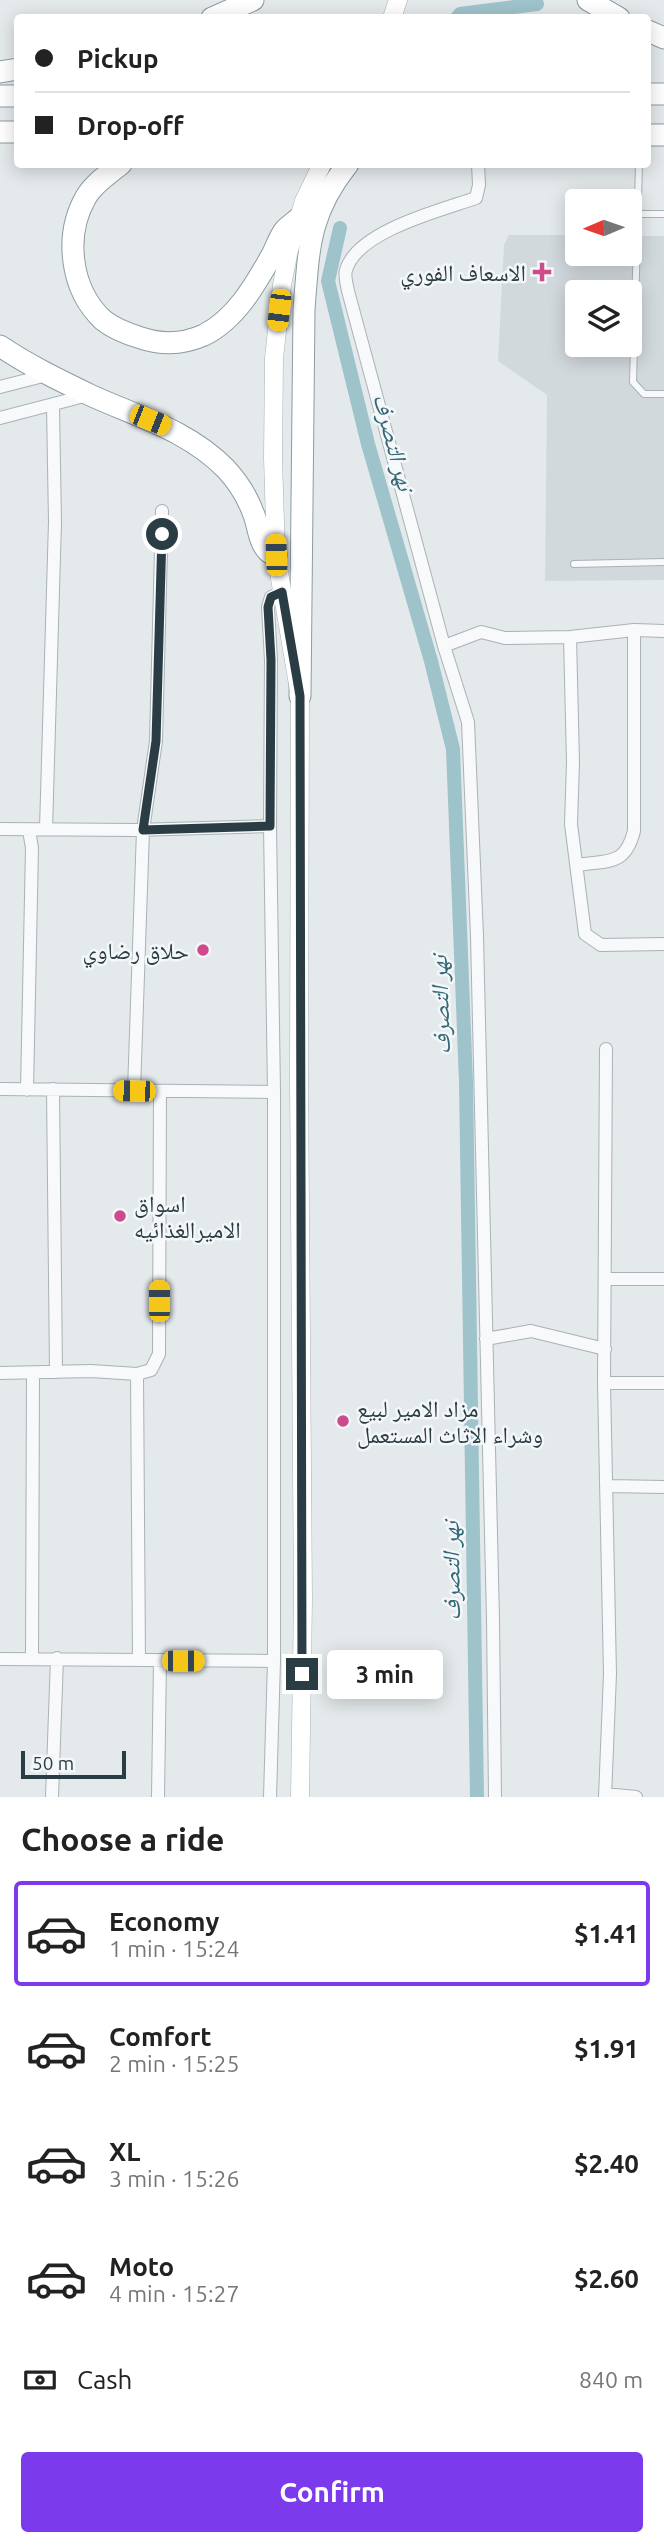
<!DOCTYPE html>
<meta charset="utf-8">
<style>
:root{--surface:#fff;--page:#f6f6f6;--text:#222;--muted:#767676;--line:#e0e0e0;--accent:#7c3aed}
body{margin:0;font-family:Ubuntu,"Noto Naskh Arabic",sans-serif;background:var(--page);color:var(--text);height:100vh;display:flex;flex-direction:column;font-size:26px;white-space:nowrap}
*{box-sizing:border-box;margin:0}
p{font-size:23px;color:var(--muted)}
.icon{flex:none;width:38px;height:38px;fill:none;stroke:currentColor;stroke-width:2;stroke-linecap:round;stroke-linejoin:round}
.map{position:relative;height:1797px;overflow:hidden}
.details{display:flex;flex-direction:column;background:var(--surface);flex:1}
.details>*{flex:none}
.hud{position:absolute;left:14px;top:14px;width:637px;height:154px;border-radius:7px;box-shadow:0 4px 18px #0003;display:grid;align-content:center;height:154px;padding:0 21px;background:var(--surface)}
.needle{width:46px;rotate:268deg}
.controls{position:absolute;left:565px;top:189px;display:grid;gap:14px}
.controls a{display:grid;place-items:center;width:77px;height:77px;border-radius:7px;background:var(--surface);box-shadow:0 4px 18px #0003;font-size:35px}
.scale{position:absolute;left:21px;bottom:18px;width:105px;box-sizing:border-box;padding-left:7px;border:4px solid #2b3d44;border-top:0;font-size:19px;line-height:24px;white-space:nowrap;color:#2b3d44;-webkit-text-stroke:5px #f4f7f9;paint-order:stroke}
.end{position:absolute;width:32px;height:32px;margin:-16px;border:9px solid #2b3d44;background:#fff;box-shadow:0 0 0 4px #fff}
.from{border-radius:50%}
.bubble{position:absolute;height:49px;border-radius:7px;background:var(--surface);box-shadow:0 4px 18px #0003;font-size:23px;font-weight:700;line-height:49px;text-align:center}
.car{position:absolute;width:21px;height:42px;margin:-21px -10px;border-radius:9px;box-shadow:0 0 5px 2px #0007;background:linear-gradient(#f5c518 24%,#345 0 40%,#f5c518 0 76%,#345 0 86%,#f5c518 0)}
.hud b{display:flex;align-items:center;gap:24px;height:66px;font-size:26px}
.hud b+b{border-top:2px solid var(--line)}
.hud i{width:18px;height:18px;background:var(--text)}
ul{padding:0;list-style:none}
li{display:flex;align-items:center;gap:21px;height:105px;margin:0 14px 10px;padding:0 7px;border:4px solid transparent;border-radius:7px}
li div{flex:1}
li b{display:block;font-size:26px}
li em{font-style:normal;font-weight:700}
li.on{border-color:var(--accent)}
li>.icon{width:63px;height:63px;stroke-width:1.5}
h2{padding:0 21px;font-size:32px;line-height:84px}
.pay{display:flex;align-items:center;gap:18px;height:77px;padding:0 21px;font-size:26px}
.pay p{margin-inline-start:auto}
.button{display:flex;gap:14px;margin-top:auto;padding:14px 21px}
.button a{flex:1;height:80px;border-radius:7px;background:var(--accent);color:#fff;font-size:28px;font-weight:700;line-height:80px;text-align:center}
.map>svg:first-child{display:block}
</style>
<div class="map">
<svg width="664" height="1797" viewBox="0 0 664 1797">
<rect width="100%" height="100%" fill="#e4e9eb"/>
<path fill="#d2d9dd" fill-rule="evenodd" d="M509,235H577L578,254H630V236H664V580L545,581L547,395L498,361L504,245ZM578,292H630V345H578Z"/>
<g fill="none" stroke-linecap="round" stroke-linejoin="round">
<path stroke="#9fc3cb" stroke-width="14" d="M457,18L460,14L537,4
M340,228L328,281L368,444L431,661L453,749L466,1082L477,1797"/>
<defs>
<path id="lane" d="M639,164L633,382L644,394H664
M637,214H664
M574,564L664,562"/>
<path id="street" d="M478,164L479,185L476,198C442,210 357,231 346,270C344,276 347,285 348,291L444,646L481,632L505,638L570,637L634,630L664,631
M0,387L47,375
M0,418L88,395
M570,637L573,762L571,824L585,934L601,945L664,944
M444,646L468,722L477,936L493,1619L495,1797
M0,829L135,830L270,826
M46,829L55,522L53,406
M578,865C609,860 625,866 634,831V630
M0,1089L274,1092
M53,1089L56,1372
M27,1090L32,848L29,830
M134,1091L143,830L156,741L162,511
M606,1279H664
M486,1339L531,1331L605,1349
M0,1373L91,1371L137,1374L151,1370L159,1354L160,1091
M137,1374L139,1660
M604,1383H664
M607,1486L664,1487
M0,1659L274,1661
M32,1659L33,1373
M605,1794L636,1797
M52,1797L57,1658
M158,1797L160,1660
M270,1797L274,1661V1092L270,826L271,660L268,607L271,597L282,592
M605,1797L610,1674L604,1383L606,1049"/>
<path id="secondary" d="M392,18L398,0
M300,1797L303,1599L299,1082L300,696L276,555L273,458L274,358L282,285L289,250L304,201L322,164"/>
<path id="highway" d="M588,0L619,18
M212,18L253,0
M648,31L664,38
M0,72L18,69
M648,94H664
M0,96H18
M0,132H18
M648,135H664
M121,164C109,174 94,183 86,197C64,235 70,289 103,320C114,329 128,334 141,338C162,345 184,344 204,335C236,319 255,285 272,255C276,247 279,238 284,231C288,226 295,222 300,217
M0,346C28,365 59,380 90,395C138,417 188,430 226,469C238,482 248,498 254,515C258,525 259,542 267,550C270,554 271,553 276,555
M300,696L304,309C309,249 308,214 348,164"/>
</defs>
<use href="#lane" stroke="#a9b2b6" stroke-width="8"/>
<use href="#street" stroke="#a9b2b6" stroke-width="14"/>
<use href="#secondary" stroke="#a9b2b6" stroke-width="19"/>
<use href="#highway" stroke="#8b9ca2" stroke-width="23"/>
<use href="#lane" stroke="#f7f9fa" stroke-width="6"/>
<use href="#street" stroke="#f7f9fa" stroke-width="12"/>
<use href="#secondary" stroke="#fff" stroke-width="18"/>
<use href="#highway" stroke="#fff" stroke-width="21"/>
</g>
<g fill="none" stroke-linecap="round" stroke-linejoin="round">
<path stroke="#2b3d44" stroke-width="9" d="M162,534L156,741L143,830L270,826L271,660L268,607L271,597L282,592L300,696L302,1674"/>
</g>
<g fill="#ce4b8b" stroke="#f4f7f9" stroke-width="2.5">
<path d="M538.5 261.5h7v7h7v7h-7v7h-7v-7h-7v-7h7z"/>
<circle cx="203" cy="950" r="7"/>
<circle cx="120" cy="1216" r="7"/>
<circle cx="343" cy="1421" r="7"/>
</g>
<g text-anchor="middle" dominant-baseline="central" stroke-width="5" stroke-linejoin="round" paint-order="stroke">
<g font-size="23" fill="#2b3d44" stroke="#f4f7f9" text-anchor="end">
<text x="526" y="272">الاسعاف الفوري</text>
<text x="189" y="950">حلاق رضاوي</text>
<text x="134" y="1203" text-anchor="start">اسواق<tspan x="134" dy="26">الاميرالغذائيه</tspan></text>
<text x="357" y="1408" text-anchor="start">مزاد الامير لبيع<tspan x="357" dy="26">وشراء الاثاث المستعمل</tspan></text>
</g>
<g font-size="24" font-style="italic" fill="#356978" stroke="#f4f7f9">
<text transform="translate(394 442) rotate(75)">نهر التصرف</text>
<text transform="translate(440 1005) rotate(-92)">نهر التصرف</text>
<text transform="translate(451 1571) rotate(-91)">نهر التصرف</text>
</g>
</g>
</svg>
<div class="controls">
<a><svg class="needle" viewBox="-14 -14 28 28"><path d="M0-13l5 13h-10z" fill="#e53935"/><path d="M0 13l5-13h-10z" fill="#767676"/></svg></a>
<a><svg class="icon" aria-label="layers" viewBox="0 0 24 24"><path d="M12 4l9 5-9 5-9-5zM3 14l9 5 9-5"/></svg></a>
</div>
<div class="scale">50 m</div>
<i class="end from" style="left:162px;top:534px"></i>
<i class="end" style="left:302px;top:1674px"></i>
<div class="bubble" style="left:327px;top:1650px;width:116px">3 min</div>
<i class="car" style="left:279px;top:310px;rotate:187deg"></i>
<i class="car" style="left:150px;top:420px;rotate:112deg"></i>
<i class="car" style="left:276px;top:555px;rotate:358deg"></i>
<i class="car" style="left:134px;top:1091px;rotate:271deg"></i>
<i class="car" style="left:159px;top:1301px;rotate:0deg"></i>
<i class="car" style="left:183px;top:1661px;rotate:90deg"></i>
<div class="hud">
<b><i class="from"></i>Pickup</b>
<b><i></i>Drop-off</b>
</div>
</div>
<section class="details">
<h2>Choose a ride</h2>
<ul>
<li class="on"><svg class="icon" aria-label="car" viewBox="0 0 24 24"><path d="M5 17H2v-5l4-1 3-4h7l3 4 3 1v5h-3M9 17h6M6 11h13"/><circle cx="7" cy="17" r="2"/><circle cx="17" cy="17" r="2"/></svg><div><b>Economy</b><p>1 min · 15:24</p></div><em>$1.41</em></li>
<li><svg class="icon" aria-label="car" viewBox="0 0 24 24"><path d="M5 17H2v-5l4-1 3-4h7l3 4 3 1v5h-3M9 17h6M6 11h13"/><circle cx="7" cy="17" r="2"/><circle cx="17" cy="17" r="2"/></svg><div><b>Comfort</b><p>2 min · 15:25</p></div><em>$1.91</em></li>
<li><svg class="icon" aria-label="car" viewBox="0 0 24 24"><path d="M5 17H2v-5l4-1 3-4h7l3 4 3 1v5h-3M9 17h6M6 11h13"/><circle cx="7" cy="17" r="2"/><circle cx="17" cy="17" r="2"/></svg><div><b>XL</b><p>3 min · 15:26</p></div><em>$2.40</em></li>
<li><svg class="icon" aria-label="car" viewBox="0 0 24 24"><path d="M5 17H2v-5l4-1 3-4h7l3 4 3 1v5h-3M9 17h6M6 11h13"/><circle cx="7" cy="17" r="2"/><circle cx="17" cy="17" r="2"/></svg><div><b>Moto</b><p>4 min · 15:27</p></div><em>$2.60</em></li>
</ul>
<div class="pay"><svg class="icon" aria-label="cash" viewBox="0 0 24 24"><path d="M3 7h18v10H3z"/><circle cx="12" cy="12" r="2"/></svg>Cash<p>840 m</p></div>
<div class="button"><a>Confirm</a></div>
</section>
